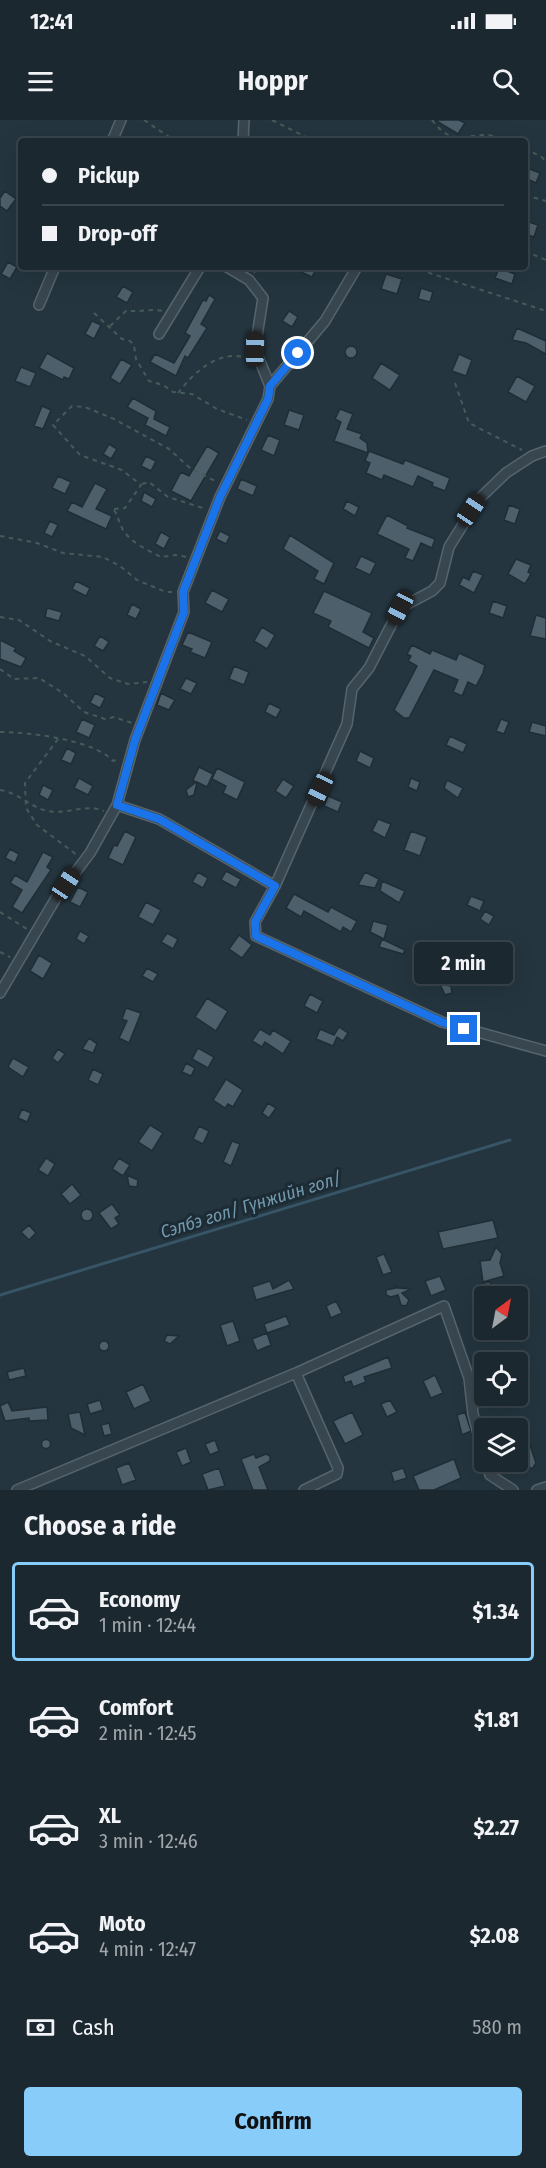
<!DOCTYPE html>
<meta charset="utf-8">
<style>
:root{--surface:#1b282f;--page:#28343b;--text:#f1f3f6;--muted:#a0a6aa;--line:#39444b;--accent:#88cdfa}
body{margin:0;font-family:"Fira Sans Condensed",sans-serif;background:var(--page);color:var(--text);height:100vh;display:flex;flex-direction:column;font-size:22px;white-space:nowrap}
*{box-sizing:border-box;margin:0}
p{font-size:20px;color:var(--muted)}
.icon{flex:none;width:33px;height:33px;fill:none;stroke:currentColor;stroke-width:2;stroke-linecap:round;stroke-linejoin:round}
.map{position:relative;height:1370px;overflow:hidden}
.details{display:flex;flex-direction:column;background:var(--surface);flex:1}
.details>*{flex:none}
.guide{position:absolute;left:18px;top:18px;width:510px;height:132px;border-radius:6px;box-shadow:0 6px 24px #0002,0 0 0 2px var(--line);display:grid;align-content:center;height:132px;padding:0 24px;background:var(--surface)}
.needle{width:39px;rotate:32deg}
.tools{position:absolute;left:474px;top:1166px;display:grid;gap:12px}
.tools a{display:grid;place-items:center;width:54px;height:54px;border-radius:6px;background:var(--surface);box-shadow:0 6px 24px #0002,0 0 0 2px var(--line);font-size:30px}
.end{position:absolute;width:27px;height:27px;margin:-14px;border:8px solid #1a73e8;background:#fff;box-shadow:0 0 0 3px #fff}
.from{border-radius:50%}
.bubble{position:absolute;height:42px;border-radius:6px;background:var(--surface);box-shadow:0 6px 24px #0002,0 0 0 2px var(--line);font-size:20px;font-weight:700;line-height:42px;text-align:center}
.car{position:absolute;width:18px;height:36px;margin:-18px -9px;border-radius:8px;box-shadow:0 0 4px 2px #0007;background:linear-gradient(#222 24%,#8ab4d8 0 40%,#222 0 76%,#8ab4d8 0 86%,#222 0)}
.guide b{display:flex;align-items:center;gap:21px;height:57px;font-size:22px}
.guide b+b{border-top:2px solid var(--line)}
.guide i{width:15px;height:15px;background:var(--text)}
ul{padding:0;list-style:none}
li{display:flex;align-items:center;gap:18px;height:99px;margin:0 12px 9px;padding:0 12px;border:3px solid transparent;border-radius:6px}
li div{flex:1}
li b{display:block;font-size:22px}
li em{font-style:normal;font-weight:700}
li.selected{border-color:var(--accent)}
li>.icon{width:54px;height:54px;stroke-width:1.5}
h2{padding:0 24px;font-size:27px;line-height:72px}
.pay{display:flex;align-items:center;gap:15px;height:66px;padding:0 24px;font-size:22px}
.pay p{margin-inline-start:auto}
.cta{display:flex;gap:12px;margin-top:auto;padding:12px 24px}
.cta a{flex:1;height:69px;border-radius:6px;background:var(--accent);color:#111;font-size:24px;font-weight:700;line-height:69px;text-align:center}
.status{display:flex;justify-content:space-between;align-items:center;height:42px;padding:0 30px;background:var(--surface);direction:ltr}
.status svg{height:16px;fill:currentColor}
header{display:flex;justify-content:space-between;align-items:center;height:78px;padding:0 24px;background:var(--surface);font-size:27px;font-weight:700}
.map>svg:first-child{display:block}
</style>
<div class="status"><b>12:41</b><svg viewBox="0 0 49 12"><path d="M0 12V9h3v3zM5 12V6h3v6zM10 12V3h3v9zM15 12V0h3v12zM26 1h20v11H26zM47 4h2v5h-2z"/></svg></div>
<header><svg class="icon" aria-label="menu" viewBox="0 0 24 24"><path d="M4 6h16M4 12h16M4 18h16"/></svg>Hoppr<svg class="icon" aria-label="search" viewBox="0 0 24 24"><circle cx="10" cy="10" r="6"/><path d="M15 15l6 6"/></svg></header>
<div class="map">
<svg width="546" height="1370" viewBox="0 0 546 1370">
<rect width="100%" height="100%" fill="#24353f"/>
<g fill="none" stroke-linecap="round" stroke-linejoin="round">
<path stroke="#375566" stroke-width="3" d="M0,1175L510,1020"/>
</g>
<path fill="#4d5f6a" stroke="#1f2d36" stroke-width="1.5" d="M435,0H459L465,3L458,14Z
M527,48L540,53L536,63L525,58Z
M5,71L16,79L7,91L0,86V78Z
M529,102L538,105L534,117L525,114Z
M8,142L17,147L10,159L1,154Z
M290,147H317L312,157Z
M499,148L515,154L512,164L495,158Z
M386,154L402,159L397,174L381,169Z
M123,166L133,172L127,183L116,177Z
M421,168L433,172L430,182L418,179Z
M209,175L215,179L201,204L207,208L188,238L185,236L176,256L150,242L155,234L174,243L190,216L185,213L203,180L206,181Z
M289,191L298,197L292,207L282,201Z
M92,201L101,205L94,219L85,214Z
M517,208L546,221V234L526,223L512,220Z
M345 232a6 6 0 1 1 12 0a6 6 0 1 1-12 0Z
M47,233L74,248L69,259L64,257L63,260L39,248Z
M459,234L472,240L466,256L452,251Z
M121,239L132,245L120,264L110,258Z
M381,243L400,255L390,270L372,258Z
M21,247L36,253L30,267L15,261Z
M517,256L535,266L526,282L508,272Z
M133,278L156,291L154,299L170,307L166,316L145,305L148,298L127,287Z
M42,286L51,290L43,309L34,306Z
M340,289L353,294L347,309L362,314L360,318L367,323L368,333L334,321L341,302L335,299Z
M289,290L304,295L299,310L284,305Z
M268,315L280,320L274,336L261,330Z
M109,324L117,329L111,339L103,334Z
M207,326L219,333L191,381L171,371L181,352L189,356Z
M369,331L403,344L405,340L450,358L445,371L432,366L433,363L418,356L413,367L384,355L382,360L366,353L370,343L365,341Z
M146,336L156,341L151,351L141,346Z
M58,356L71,362L65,374L52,368Z
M241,359L257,366L253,376L237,369Z
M95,363L107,369L96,389L112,396L106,409L67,391L72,382L82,387Z
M144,372L156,379L152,387L141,381Z
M347,381L359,387L355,396L343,389Z
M509,385L520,389L515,404L504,400Z
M387,395L408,406L407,408L435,419L432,428L421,423L413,441L405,438L409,429L377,414Z
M50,401L58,405L52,417L44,413Z
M220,411L230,416L226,424L216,419Z
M161,412L170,417L164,429L155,424Z
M290,415L334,443L324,464L314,459L318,451L283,429Z
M361,436L376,443L370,455L355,448Z
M516,439L531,445L528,452L531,454L525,464L508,454Z
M473,451L483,455L474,473L459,465L463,457L469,460Z
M76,461L90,468L86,476L72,469Z
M212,470L229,479L222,492L205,483Z
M324,471L372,493L363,512L374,518L369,528L328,507L331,501L313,493Z
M493,481L507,486L503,498L489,493Z
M132,484L141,489L136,499L127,495Z
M47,488L62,492L59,501L45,497Z
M536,495L546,498V519L530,516Z
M262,507L275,515L267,529L254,521Z
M188,512L212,522L205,538L190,532L192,529L182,525Z
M100,516L109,522L103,531L94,526Z
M0,520L16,528L14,531L26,538L21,547L0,539Z
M412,525L430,534L432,530L456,540L459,533L485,545L483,553L476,566L468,562L462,576L453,572L458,560L434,550L409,598H404L394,590L417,546L408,541L411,536L407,534Z
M234,546L249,552L244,565L229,559Z
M186,558L197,563L191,574L180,569Z
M95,573L105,578L100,588L90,583Z
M161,573L175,580L169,590L157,585Z
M269,583L281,589L276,598L265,592Z
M82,599L95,605L89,618L76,612Z
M501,599L509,602L504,614L496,611Z
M532,602L546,606V616L529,612Z
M450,616L467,624L463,633L446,625Z
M67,628L76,633L71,644L61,640Z
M360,631L374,638L370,648L356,641Z
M199,647L213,654L207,667L197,662L194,675L188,677L186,670L196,662L193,660Z
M217,648L245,662L237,680L223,673L226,666L212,659Z
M79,658L93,666L88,675L74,668Z
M411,658L420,662L417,671L408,667Z
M283,659L294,666L286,678L275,671Z
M447,660L463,668L458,678L444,668Z
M43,665L53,670L48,680L39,675Z
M328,676L342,682L338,692L324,686Z
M378,699L391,704L385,718L372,711Z
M125,711L136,717L123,745L108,738L114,725L117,726Z
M411,711L427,717L420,736L404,730Z
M10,729L19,734L15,743L5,738Z
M43,732L53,737L47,747L51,750L22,793L12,787L22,770L10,763L15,755L27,762Z
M226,751L241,759L236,768L221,760Z
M198,752L208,758L203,768L192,762Z
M365,752L379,759L375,768L358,765Z
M382,761L405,771L399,783L380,771Z
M78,767L88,772L80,787L70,782Z
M294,774L328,792L331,787L357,801L351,812L343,807L341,812L304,791L301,797L286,788Z
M471,776L484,781L480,791L467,785Z
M146,782L161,790L153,805L138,797Z
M485,791L494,796L489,805L480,799Z
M373,801L388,805L384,819L370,812Z
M80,811L89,816L84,824L76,819Z
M167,813L178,819L173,829L161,822Z
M239,815L252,825L242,838L229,829Z
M382,819L405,830L403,834L379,827Z
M39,835L52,843L43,859L30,851Z
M147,848L158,854L153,862L142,856Z
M426,849L439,853L436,865L422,861Z
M440,864L451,866L452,873L445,875Z
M310,874L323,881L317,893L304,886Z
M207,878L228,891L216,911L195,897Z
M126,888L141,893L129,923L119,918L127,901L122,899Z
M339,907L348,913L343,921L337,917L333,926L316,919L320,909L334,915Z
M260,909L270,915L273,910L291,921L283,934L265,922L262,927L252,921Z
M89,918L97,924L93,933L82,929Z
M198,928L214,937L208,948L192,939Z
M58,929L65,934L58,943L52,938Z
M13,938L29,947L23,957L8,947Z
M186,943L195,948L191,956L182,952Z
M93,949L103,954L98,965L88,960Z
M226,959L243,970L233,987L228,984L225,988L213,980Z
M268,983L276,988L269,998L262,993Z
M22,989L31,993L27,1002L18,998Z
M150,1005L163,1013L152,1031L138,1022Z
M199,1006L209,1011L203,1024L193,1019Z
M232,1021L240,1024L231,1046L223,1042Z
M46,1038L55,1044L48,1056L38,1050Z
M119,1038L130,1045L123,1056L112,1049Z
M127,1055L138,1060L137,1067L129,1066Z
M72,1064L81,1075L70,1084L61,1074Z
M112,1084L120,1095L115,1098L119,1104L111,1109L99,1093Z
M81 1095a6 6 0 1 1 12 0a6 6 0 1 1-12 0Z
M493,1100L498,1118L443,1129L438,1112Z
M29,1105L36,1113L29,1120L21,1112Z
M496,1127L502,1134L500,1143L504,1156L483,1162L480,1141L490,1140Z
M384,1134L392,1152L383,1155L376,1137Z
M440,1156L446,1170L431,1176L425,1161Z
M289,1160L294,1169L256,1180L252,1167L270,1161L273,1169Z
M490,1162L493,1176H481L479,1164Z
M395,1166L398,1168L412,1169L402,1173L409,1180L406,1186L401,1185L398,1175L391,1177L386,1175V1170L396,1168Z
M336,1181L342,1193L331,1198L326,1186Z
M484,1189V1218L476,1200Z
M286,1196L290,1205L267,1213L264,1204Z
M233,1201L240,1221L227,1226L220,1205Z
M267,1213L271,1225L257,1231L252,1219Z
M167,1215L179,1216L170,1224L164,1221Z
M99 1226a5 5 0 1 1 10 0a5 5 0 1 1-10 0Z
M388,1237L392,1248L364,1257L366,1262L353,1267L351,1261L345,1263L343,1256Z
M24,1248L26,1256L9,1260L7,1252Z
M435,1255L443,1273L431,1278L423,1261Z
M143,1264L151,1281L134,1289L126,1272Z
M100,1280L103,1290L90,1294L87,1284Z
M390,1280L397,1292L387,1297L381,1284Z
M8,1282L12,1291L47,1287L48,1300L29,1301V1298L5,1301L0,1286Z
M80,1292L85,1315L71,1308L68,1294Z
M352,1292L363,1315L345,1324L333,1301Z
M465,1292L471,1311L462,1315L457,1295Z
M109,1303L112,1314L104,1316L101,1305Z
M527,1316L536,1343L532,1349L526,1344L522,1318Z
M41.5 1324a4.5 4.5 0 1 1 9 0a4.5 4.5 0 1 1-9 0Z
M215,1320L219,1331L210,1335L205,1324Z
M186,1328L191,1342L182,1346L176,1332Z
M254,1334L256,1338L266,1334L270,1336V1341L259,1347L268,1370H253L241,1339Z
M454,1339L461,1358L434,1370H419L413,1356Z
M129,1343L136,1360L122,1365L116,1348Z
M219,1348L225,1366L208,1370L202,1354Z
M403,1348L407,1358L394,1362L391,1352Z"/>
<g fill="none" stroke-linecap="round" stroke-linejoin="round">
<defs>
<path id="street" d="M112,21L121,0
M243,21L244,0
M227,147L249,160L263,178L255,229L270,266
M39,185L55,147
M159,214L200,147
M117,685L159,699L275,766L347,604L352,569L369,548L400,488L432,471L440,463L449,427L479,379L506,353L532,336L546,331
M275,766L255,802L256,816L442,902L546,931
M0,873L56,778L90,733L117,685L135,620L184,492L183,472L220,377L268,279L270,266L325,201L357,147
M296,1253L338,1348L337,1354L304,1370
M486,1341L490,1355L513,1370
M17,1370L296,1253L444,1186L469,1258L473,1294L484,1336
M537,1370L546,1367"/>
</defs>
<use href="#street" stroke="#56646d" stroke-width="12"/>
<path stroke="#445c59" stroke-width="2" stroke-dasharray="4.5 4.5" stroke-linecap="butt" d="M144,0L175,21
M272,0L314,21
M432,0C458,35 473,3 505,21
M525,28L543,38L546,44
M525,75L546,81
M525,131L546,140
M411,147L546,191
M254,153L258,147
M94,193L122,219L130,221L134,225L136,239L149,261L163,265L173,272L192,274L217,289L247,300
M110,206L127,190C140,193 150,188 163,191
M455,263L469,303L522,330
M178,273C195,251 219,229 248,238
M142,364L149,362L168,377L206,389
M114,389L125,388L141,365L122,350L80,335L53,305L72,286L85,287L114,299L169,329L190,348L217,362
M114,390C119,397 118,401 122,408C128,421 149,431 161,437L175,435L187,437
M0,416L37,423L63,433L103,437L120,446L137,460L166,472H174
M0,497L19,500L50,521L85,536L110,558L128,564L147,562
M0,549L14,559L39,558L63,573L84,592L105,599L114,597L132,603
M0,612C28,612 95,620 113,641L119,639
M58,619L25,663L26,688L37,705L77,735
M0,670C20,673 31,688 48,691C68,695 86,683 104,691
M0,792L27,809
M0,832L10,837"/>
<use href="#street" stroke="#38464f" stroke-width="9"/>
</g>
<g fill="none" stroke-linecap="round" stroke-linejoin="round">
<path stroke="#1a73e8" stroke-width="8" d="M298,233L270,266L268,279L220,377L183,472L184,492L135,620L117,685L159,699L275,766L255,802L256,816L442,902L464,909"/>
</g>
<g text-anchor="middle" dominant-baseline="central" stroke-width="6" stroke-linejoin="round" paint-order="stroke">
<g font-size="18" font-style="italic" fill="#7399ad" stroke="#1d2b34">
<text transform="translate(251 1085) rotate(-17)">Сэлбэ гол/ Гүнжийн гол/</text>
</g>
</g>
</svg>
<div class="tools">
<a><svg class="needle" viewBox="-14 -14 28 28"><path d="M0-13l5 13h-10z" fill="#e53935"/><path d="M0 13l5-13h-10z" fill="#a0a6aa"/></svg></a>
<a><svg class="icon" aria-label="locate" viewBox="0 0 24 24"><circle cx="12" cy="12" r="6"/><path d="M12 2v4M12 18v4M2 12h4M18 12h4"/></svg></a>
<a><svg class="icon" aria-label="layers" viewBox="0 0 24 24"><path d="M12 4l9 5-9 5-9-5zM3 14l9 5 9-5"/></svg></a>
</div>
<i class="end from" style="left:298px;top:233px"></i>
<i class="end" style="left:464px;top:909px"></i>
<div class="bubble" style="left:414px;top:822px;width:99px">2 min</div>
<i class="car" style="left:255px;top:229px;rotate:1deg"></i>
<i class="car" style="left:471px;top:390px;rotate:34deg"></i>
<i class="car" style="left:400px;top:488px;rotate:208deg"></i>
<i class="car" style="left:320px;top:669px;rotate:205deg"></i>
<i class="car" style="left:66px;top:764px;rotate:34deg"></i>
<div class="guide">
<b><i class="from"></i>Pickup</b>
<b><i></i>Drop-off</b>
</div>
</div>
<section class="details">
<h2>Choose a ride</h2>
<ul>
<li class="selected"><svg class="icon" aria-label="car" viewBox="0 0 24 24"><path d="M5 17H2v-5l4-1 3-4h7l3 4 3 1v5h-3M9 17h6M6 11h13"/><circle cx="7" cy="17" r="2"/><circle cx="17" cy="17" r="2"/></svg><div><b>Economy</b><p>1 min · 12:44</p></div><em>$1.34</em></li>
<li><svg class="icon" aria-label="car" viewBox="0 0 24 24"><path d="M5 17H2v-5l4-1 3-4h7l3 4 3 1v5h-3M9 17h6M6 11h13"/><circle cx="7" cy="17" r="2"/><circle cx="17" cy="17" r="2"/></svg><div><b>Comfort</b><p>2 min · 12:45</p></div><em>$1.81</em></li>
<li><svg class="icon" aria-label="car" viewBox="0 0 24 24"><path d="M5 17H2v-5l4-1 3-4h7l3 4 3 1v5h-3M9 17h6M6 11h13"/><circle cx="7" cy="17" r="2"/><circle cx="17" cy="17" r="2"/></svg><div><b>XL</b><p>3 min · 12:46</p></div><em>$2.27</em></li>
<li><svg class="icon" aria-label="car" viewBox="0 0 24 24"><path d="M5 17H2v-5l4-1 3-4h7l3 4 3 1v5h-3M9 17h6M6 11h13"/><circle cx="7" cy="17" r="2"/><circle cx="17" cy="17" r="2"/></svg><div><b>Moto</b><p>4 min · 12:47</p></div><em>$2.08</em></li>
</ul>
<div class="pay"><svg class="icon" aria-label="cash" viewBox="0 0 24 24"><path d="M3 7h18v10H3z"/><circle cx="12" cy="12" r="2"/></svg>Cash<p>580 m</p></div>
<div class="cta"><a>Confirm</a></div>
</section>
